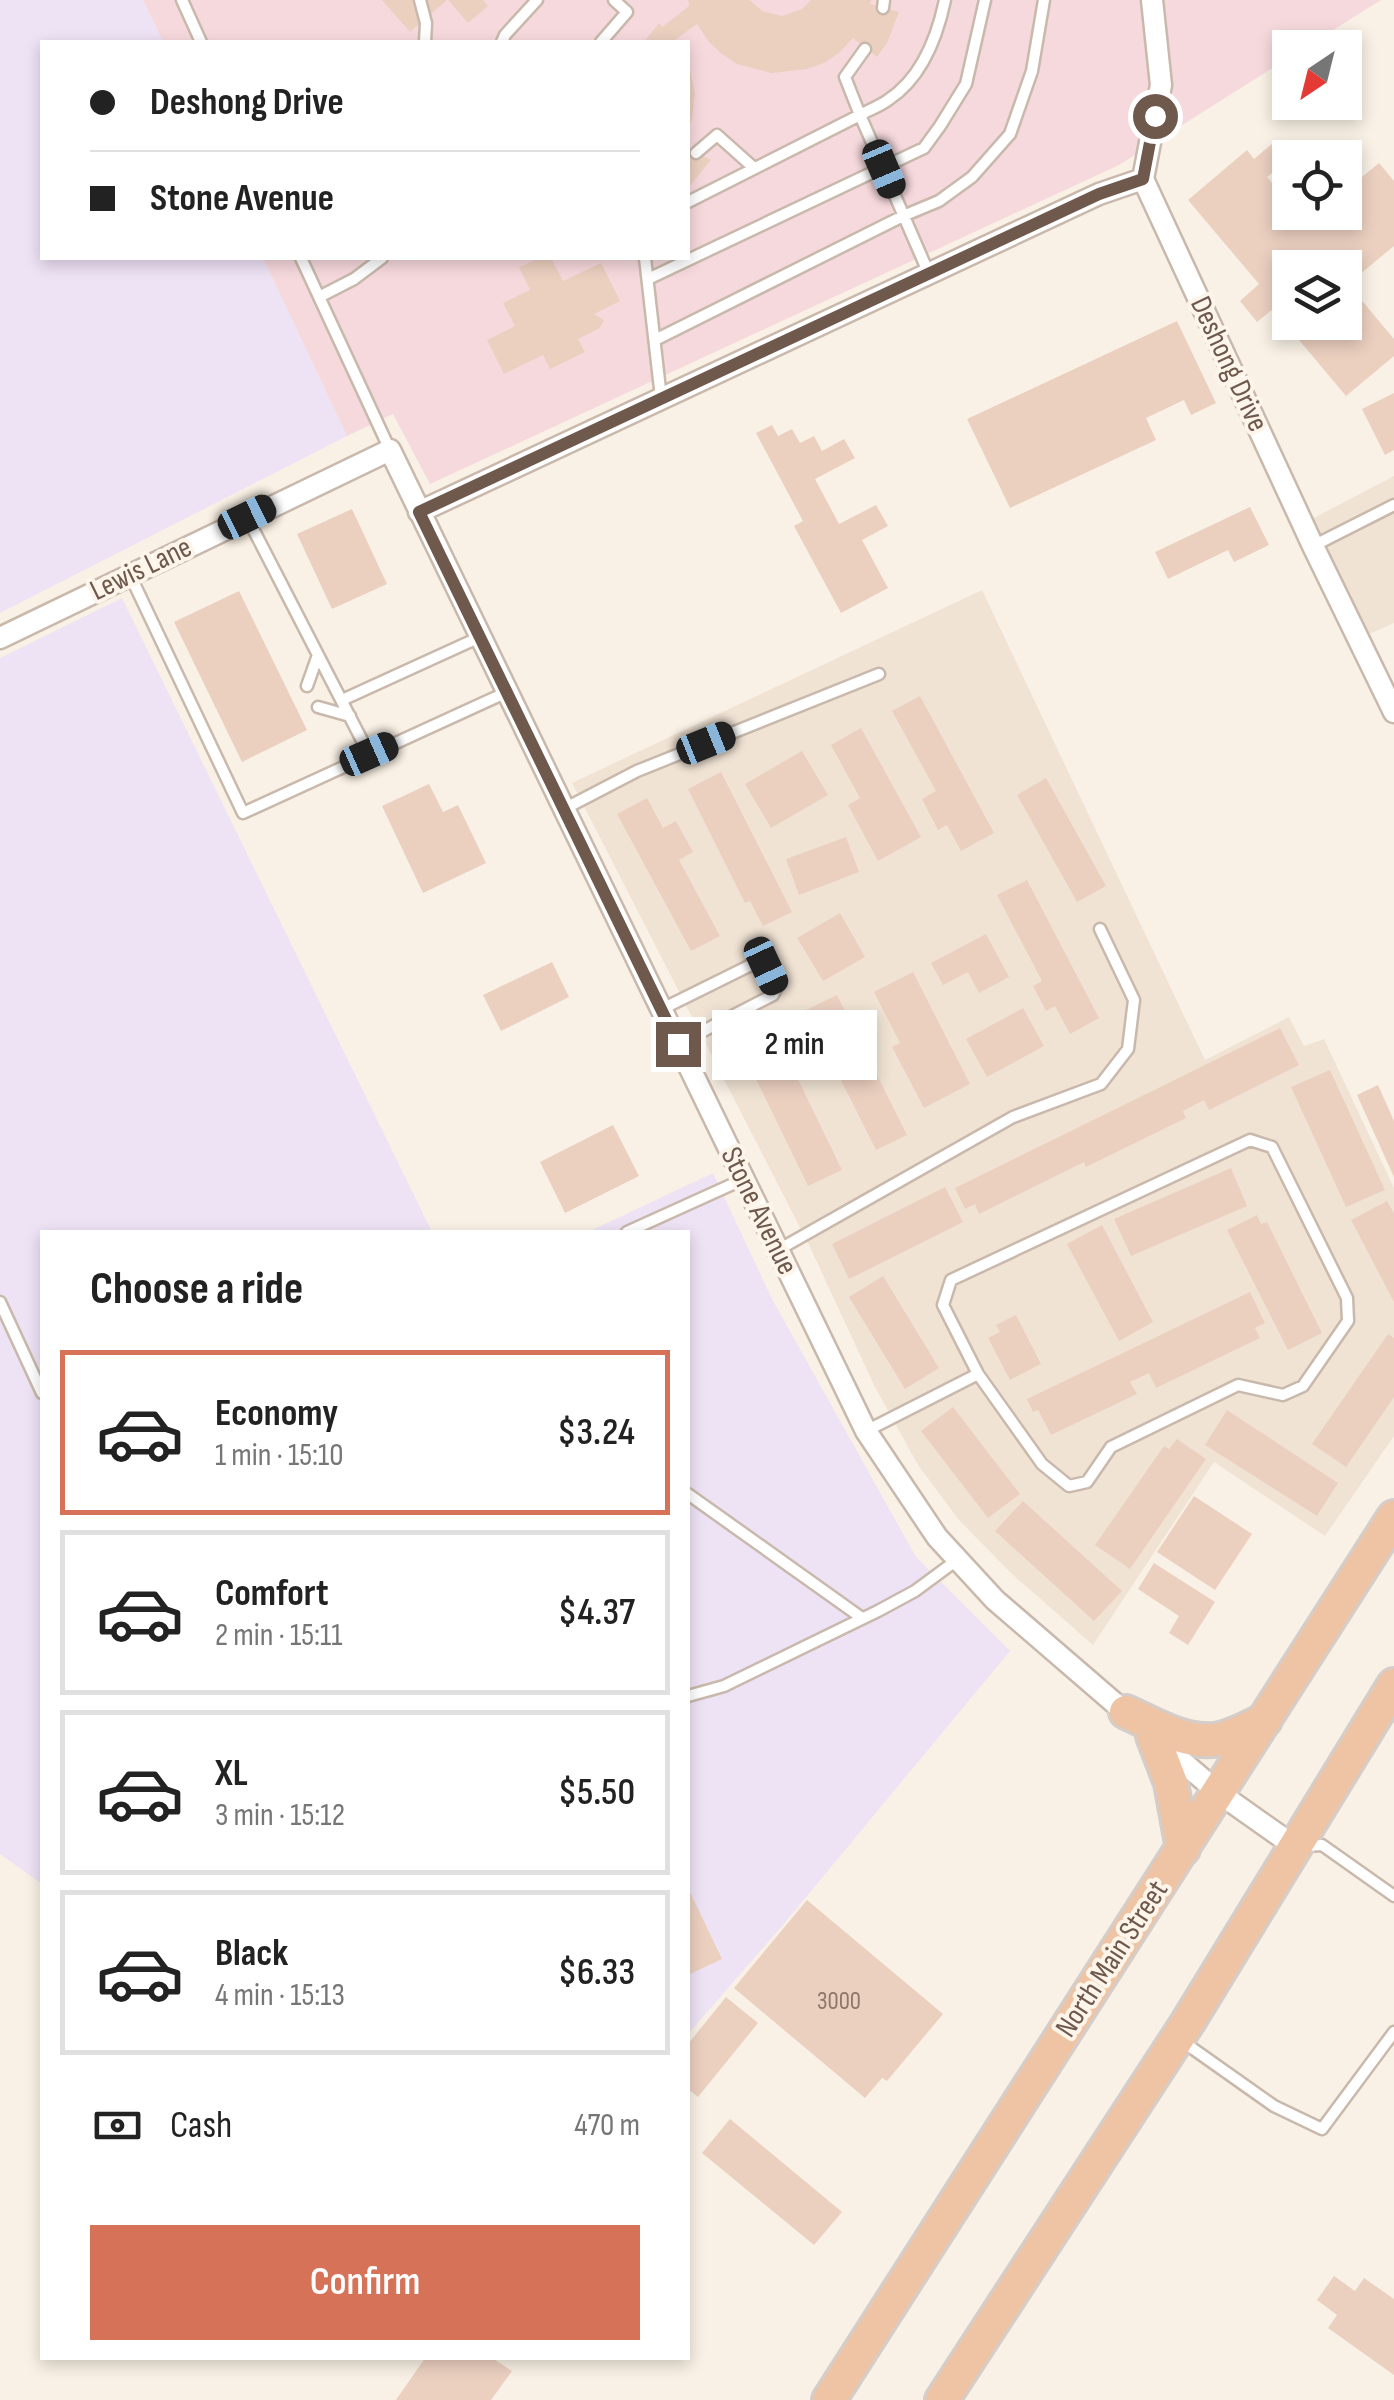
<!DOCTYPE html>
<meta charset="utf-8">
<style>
:root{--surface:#fff;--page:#f6f6f6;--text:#222;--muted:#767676;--line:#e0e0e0;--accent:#d57258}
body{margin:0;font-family:"Sofia Sans Condensed",sans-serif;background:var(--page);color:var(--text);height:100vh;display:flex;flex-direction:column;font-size:38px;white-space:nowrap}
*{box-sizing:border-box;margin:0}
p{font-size:32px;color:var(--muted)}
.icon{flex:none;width:55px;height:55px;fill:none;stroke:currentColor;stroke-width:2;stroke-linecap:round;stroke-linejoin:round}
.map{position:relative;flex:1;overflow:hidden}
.details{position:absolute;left:40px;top:1230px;width:650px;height:1130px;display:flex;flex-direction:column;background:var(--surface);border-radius:0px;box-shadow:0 5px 15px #0003}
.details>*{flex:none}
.top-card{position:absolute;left:40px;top:40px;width:650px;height:220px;border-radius:0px;box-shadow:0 5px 15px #0003;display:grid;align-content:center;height:220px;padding:0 50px;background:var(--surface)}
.needle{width:65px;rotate:215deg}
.buttons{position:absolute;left:1272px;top:30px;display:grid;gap:20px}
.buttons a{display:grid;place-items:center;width:90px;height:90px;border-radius:0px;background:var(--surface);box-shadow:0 5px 15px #0003;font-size:50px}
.end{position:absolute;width:45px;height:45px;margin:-22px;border:12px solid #6f594d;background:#fff;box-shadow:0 0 0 5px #fff}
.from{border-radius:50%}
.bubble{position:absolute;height:70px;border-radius:0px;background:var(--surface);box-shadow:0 5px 15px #0003;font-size:32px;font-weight:600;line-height:70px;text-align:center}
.car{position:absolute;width:30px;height:60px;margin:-30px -15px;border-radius:12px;box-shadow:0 0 8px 2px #0007;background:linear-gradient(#222 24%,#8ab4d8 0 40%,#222 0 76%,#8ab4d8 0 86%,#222 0)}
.top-card b{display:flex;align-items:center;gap:35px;height:95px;font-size:38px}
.top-card b+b{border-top:2px solid var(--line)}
.top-card i{width:25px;height:25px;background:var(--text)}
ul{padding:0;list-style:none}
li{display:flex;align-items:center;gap:30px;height:165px;margin:0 20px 15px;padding:0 30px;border:5px solid var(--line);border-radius:0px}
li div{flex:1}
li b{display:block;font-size:38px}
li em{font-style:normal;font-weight:600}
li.on{border-color:var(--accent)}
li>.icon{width:90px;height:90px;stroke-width:1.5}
h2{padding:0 50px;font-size:45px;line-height:120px}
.pay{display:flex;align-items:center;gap:25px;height:110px;padding:0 50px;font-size:38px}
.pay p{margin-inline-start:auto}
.button{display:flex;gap:20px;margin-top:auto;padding:20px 50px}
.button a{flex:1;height:115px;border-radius:0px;background:var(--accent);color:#fff;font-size:40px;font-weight:600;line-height:115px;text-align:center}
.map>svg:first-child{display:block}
</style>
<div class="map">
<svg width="1394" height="2400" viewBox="0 0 1394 2400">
<rect width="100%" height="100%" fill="#f9f1e5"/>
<path fill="#f0e3d4" d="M1394,476V623L1367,635L1312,519Z
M982,590L1205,1060L1289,1017L1304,1046L1324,1039L1394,1188V1436L1325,1536L1214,1462L1093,1645L1011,1573L959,1520L918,1465L874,1385L809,1245L572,783Z"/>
<path fill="#eee2f5" d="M0,0H143L163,42H42V258H263L347,436L0,613Z
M122,598L432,1232H42V1884L0,1854V658Z
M713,1173L772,1299L916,1557L1010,1651L782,1926L688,2034V1232H588Z"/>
<path fill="#f6d9dd" d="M143,0H1381L1306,47L1290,48V57L1119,165L430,484L393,414L347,436L263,258H688V42H163Z"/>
<path fill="#ebd0c0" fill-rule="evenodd" d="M382,0H447L410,32Z
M448,0H483L488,6L468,23Z
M688,0H750L762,11L782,16L802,9L811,0H871L870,4L899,12L887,43L877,57L853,38L839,53L824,63L807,69L772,73L737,64L722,54L709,42L697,24L675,40L677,42H644L659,23L662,27L689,6Z
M688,65H689L695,93L692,119L688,129Z
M1273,143L1287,160L1267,177L1290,205V212H1297L1306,223L1319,212H1345V191L1379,163L1394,181V246L1348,284L1394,339V356L1346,396L1273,309L1257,322L1240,301L1259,284L1188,200L1247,150L1254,159ZM1290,268H1345V322H1290Z
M688,148L711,160L688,188Z
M540,258H551L563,281L601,263L620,301L594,314L604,320L600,328L578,339L585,352L550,369L543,355L504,374L487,340L515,326L503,303L530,290L519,267Z
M1177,321L1216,403L1191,415L1184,400L1146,418L1156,440L1010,508L967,419Z
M1394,393V450L1385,455L1362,409Z
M772,425L778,436L792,429L800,443L814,436L822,451L844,439L855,458L815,479L839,524L876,505L888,526L862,540L888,588L841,613L794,526L803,521L756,433Z
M1250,507L1269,545L1234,562L1228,550L1168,579L1155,552Z
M352,509L387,584L332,609L297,534Z
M239,591L307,730L242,762L174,622Z
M920,696L994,833L961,851L947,825L938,830L922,799L936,791L892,711Z
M861,728L921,837L878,861L848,805L860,798L831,745Z
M802,751L828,795L771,828L745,784Z
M721,772L792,912L763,926L750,901L745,903L688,789Z
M1046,778L1106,886L1077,902L1017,795Z
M429,784L443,812L458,805L486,863L423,893L382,806Z
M647,798L663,828L676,821L693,852L679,860L720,936L691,951L617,814Z
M846,837L859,872L799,895L786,859Z
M1027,880L1099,1018L1070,1034L1055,1006L1046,1011L1033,986L1042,981L997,895Z
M840,913L865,957L823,981L797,938Z
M986,934L1009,977L979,993L968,972L943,985L931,963Z
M552,962L569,997L501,1031L483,995Z
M913,972L970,1084L924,1108L892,1047L900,1043L874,992Z
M837,995L907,1135L876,1150L806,1010Z
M1023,1008L1044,1046L987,1077L966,1039Z
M1280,1028L1299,1065L1209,1110L1204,1100L1183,1111L1186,1118L1086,1167L1084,1162L979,1214L975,1204L965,1209L955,1188Z
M774,1030L842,1170L808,1186L740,1046Z
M1330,1070L1385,1190L1346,1207L1291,1087Z
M1378,1085L1394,1121V1177L1357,1095Z
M613,1125L639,1176L565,1213L540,1162Z
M1231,1168L1247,1206L1131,1256L1114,1219Z
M945,1187L963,1222L849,1279L832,1244Z
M1387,1201L1394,1213V1302L1351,1220Z
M1257,1215L1261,1224L1267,1222L1322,1333L1288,1350L1227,1230Z
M1102,1225L1153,1322L1119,1341L1067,1244Z
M883,1276L939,1368L905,1389L849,1297Z
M1250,1292L1265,1323L1255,1328L1260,1338L1156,1388L1149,1373L1130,1382L1137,1394L1051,1435L1038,1410L1033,1412L1027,1399Z
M1016,1315L1041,1364L1010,1380L988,1338L1000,1332L996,1325Z
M1388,1334L1394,1338V1397L1346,1467L1312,1444Z
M953,1407L1020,1494L988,1518L921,1431Z
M1227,1410L1338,1483L1317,1516L1205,1445Z
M1177,1439L1206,1459L1130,1569L1095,1545L1164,1446L1169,1449Z
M1194,1496L1252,1534L1215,1590L1157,1552Z
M1023,1501L1122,1591L1094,1621L995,1531Z
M1154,1563L1215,1602L1188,1645L1169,1633L1179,1616L1138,1589Z
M688,1888L722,1959L688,1975Z
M807,1900L943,2014L887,2081L882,2078L865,2098L734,1988Z
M726,1997L758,2023L698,2097L688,2089V2044Z
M730,2119L842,2212L814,2245L702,2153Z
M1334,2276L1355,2291L1364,2278L1394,2299V2375L1328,2328L1337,2315L1317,2300Z
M425,2358H492L512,2371L491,2400H396Z"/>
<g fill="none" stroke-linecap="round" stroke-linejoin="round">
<defs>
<path id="service" d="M182,0L201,42
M420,0L426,23L425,42
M883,8L884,0
M502,42L505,35L537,0
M601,42L627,12L614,0
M696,153L717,135L754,168
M688,202L860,115L845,77L865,49
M301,258L390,450
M645,258L661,398
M929,274L860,115C869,110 880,106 888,100C922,78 937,38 945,0
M648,279L924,148L940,126L966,84L985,0
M319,297L354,279L382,258
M655,340L903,216L939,201L972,177L1010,134L1032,71L1044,0
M247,517L369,754
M1313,546L1394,505
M130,575L243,813L507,692
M307,686L318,655
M342,700L480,637
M318,707L350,716
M564,809L637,771L879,674
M662,1009L757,962L765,965L776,989L773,995L678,1044
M1250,1140L1272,1147L1347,1298L1348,1321L1303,1386L1283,1395L1238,1385L1111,1447L1087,1482L1069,1486L1042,1464L978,1374L943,1305L951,1280Z
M627,1232L744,1179
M778,1250L1013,1117L1101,1084L1128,1049L1134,1000L1100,929
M0,1302L42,1393
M866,1431L978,1374
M688,1494L862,1618
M688,1696L724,1686L878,1611L915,1591L957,1560
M1306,1846L1322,1845L1394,1896
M1182,2041L1274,2106L1322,2129L1394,2032"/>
<path id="minor" d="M1152,0L1161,85L1143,179L1313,546L1394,712
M419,512L1099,194L1143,179
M0,638L390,450L866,1431L937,1537L995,1600L1133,1719
M1158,1741L1219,1793L1294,1846"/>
<path id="trunk" d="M1126,1712C1153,1724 1188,1746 1220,1739C1235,1736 1251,1727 1265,1720
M1153,1736L1171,1783L1183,1849
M829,2400L1394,1517
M942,2400L1188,2022L1394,1685"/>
</defs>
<use href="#service" stroke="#c9b9ac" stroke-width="15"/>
<use href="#minor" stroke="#c9b9ac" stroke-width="25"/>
<use href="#trunk" stroke="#d4cdca" stroke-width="38"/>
<use href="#service" stroke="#fff" stroke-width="10"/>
<use href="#minor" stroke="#fff" stroke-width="20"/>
<use href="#trunk" stroke="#eec4a4" stroke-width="32"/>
</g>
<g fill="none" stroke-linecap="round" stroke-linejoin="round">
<path stroke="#6f594d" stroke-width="12" d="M678,1044L419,512L1099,194L1143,179L1155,116"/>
</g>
<g text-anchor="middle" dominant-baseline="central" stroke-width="8" stroke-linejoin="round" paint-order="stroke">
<g font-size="25" fill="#8e776a">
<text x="839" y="2001">3000</text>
</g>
<g font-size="30" fill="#6f594d" stroke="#fdf5ea">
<text transform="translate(1229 364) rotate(65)">Deshong Drive</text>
<text transform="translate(141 569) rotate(-26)">Lewis Lane</text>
<text transform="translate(759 1211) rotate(64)">Stone Avenue</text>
<text transform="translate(1112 1959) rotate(-57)">North Main Street</text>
</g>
</g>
</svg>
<div class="buttons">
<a><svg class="needle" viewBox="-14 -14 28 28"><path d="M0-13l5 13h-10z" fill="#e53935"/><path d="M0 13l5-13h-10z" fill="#767676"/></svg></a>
<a><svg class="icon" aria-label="locate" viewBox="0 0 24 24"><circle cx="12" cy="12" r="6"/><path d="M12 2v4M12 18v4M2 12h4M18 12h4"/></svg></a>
<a><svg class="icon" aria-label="layers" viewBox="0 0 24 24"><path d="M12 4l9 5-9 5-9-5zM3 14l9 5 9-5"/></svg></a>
</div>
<i class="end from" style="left:1155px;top:116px"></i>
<i class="end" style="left:678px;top:1044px"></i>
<div class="bubble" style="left:712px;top:1010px;width:165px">2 min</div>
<i class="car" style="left:884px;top:169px;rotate:157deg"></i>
<i class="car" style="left:247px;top:517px;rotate:64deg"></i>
<i class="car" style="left:706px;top:743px;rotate:68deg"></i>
<i class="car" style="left:369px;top:754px;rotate:66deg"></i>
<i class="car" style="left:766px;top:966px;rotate:155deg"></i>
<div class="top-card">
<b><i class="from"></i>Deshong Drive</b>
<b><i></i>Stone Avenue</b>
</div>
<section class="details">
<h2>Choose a ride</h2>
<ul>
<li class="on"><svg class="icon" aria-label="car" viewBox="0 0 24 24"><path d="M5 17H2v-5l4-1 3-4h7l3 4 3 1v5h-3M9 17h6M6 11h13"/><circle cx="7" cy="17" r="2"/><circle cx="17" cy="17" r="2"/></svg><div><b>Economy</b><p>1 min · 15:10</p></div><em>$3.24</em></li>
<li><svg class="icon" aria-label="car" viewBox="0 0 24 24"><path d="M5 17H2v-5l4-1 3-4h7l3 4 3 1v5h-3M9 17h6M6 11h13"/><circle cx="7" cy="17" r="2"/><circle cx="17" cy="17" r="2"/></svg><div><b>Comfort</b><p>2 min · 15:11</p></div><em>$4.37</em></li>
<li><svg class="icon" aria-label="car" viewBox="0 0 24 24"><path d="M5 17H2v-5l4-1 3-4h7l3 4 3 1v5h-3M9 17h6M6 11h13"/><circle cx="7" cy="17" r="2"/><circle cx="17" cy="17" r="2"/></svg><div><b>XL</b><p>3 min · 15:12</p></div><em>$5.50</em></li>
<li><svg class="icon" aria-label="car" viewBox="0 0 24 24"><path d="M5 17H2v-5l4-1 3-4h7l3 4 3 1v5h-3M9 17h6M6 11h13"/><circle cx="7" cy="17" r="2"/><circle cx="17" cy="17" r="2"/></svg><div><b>Black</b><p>4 min · 15:13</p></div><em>$6.33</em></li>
</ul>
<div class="pay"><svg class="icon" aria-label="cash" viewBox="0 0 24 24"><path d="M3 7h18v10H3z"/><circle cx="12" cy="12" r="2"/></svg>Cash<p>470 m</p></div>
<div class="button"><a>Confirm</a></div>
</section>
</div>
